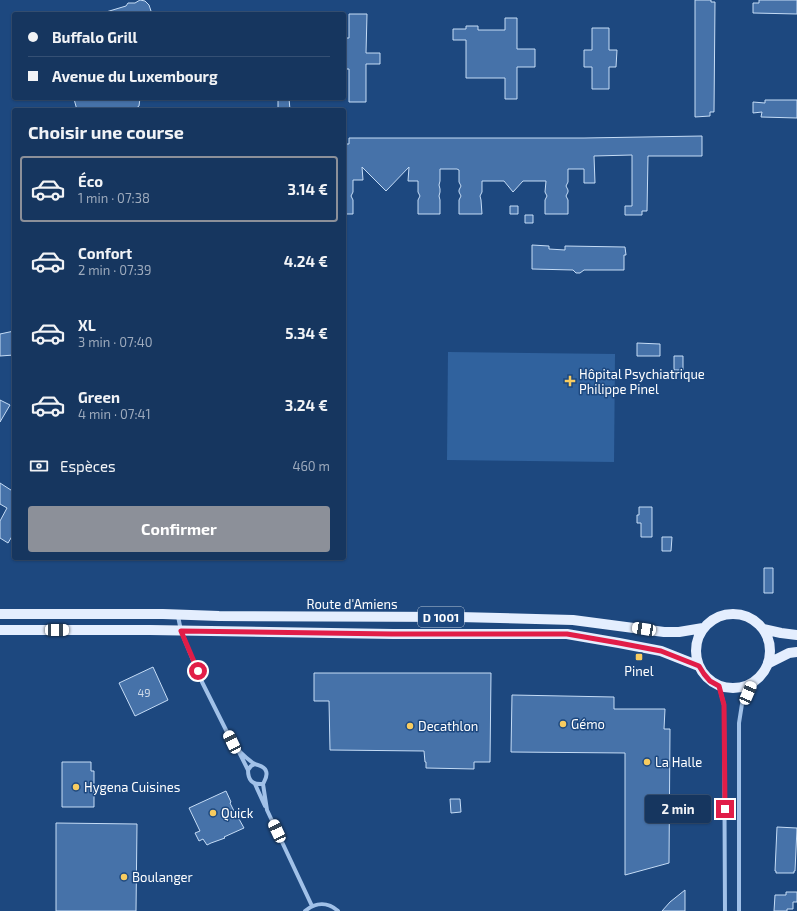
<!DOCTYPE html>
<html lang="fr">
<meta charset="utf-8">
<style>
:root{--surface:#16365f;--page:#1f3e65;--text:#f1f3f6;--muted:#9eabbd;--line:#355074;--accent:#8c9099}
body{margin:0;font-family:"Exo 2",sans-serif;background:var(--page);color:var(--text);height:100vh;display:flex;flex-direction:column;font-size:15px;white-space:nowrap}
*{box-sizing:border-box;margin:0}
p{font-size:13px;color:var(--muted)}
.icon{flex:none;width:22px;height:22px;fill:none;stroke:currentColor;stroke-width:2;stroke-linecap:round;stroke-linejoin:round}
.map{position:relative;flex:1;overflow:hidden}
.panel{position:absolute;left:12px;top:108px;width:334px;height:452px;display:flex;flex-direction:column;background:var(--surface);border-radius:4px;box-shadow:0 1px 3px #0004,0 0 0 1px var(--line)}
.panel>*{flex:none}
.hud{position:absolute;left:12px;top:12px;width:334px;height:88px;border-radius:4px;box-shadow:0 1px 3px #0004,0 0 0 1px var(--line);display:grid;align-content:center;height:88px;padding:0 16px;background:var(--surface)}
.end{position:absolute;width:18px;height:18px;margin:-9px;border:5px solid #e11d48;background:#fff;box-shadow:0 0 0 2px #fff}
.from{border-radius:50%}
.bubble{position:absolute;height:28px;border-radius:4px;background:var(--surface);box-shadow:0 1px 3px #0004,0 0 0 1px var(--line);font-size:13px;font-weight:700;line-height:28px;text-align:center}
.car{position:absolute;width:12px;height:24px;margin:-12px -6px;border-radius:5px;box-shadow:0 0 3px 1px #0007;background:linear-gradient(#fff 24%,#345 0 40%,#fff 0 76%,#345 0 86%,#fff 0)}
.hud b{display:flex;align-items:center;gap:14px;height:38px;font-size:15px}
.hud b+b{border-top:1px solid var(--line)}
.hud i{width:10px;height:10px;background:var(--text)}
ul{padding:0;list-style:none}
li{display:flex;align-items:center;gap:12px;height:66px;margin:0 8px 6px;padding:0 8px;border:2px solid transparent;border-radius:4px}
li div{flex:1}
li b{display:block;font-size:15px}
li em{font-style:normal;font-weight:700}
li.selected{border-color:var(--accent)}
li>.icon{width:36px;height:36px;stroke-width:1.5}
h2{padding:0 16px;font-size:18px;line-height:48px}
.pay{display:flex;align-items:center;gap:10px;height:44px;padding:0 16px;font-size:15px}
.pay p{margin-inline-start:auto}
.primary-button{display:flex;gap:8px;margin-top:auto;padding:8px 16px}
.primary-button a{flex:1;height:46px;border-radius:4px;background:var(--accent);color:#fff;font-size:16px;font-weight:700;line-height:46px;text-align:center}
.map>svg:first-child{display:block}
</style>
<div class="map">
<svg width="797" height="911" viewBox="0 0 797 911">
<rect width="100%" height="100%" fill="#1d487f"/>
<path fill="#30629e" d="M448,352L615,354L614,462L447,460Z"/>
<path fill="#4672a9" stroke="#c5dcf6" d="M140,0L145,1L149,5L152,14H106V12L126,6L128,3H135Z
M695,0H711V2H715L714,112H710V116L695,117Z
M759,0H797V14L753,13V3H759Z
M349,14H367L366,53H380V64H366V102H349V69H344V38H349Z
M505,18H517V49H535V67H517V99H505V78H466V40H453V29H466V26H478V30H505Z
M592,28H609V50H617L616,67H609V89H592V67H584V50H592Z
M79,98H140L139,106L135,109L132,110H77L74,99Z
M278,98H289L290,110H278Z
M765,100H797V118L761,117L762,112L753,113V102L765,103Z
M702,136V156H648L647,211H642V215H625V206H632V155L594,156L595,183H584V169H568V182L566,186L568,190V192L566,196L568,200V214H545V200L547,196L545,192L546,181H523L513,192L504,181H482V192L480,196L481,200L482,214H459V200L461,196L459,192V190L461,186L459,182V170L457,169H440V181L439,185L440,189V192L439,196L440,200V214H418V200L420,196L418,192V181H408L409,167L386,191L362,167L363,180H353V192L351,196L353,200V214H344V144H349V138H584Z
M510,206H518V214H510Z
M525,215H533V223H525Z
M532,245L549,246V249L565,250V246L625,247L626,255H624V270H584L580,273H576L573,270L532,269Z
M14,331V355L0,356V334Z
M637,343L660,344V356H637Z
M674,356H683V370H674Z
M0,400L10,405L0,422Z
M0,483L14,492V533L8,543L0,538V521L7,508L0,504Z
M639,507H652V537H641V523H637V515H639Z
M662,537H672L671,551H662Z
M764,568H773V593H764Z
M153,667L168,700L135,716L119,683Z
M314,673H491L490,762H474V769L426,768V762H425L424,751L330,750L329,701H314Z
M512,695L614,697V709H665L664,729H670L669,863L625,875V753L511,752Z
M62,762H91V771H94V807H62Z
M226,791L231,802L230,803L238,819H239L244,828L224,837L225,838L211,843L207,845L203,839L199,841L195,833L200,831L189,808Z
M450,799H460L461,812L451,813Z
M56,823L137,824L136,911H56Z
M777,827L797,828L795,871H794V873H776V871H775Z
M685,890V911H662L670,902Z
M786,892H797V902H793V909H787V911H774L775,895H786Z"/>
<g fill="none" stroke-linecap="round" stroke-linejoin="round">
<path stroke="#a1c1e8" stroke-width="4" d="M178,616L181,631L202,682L232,742C238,751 245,757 253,763C258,766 264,765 266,771C268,776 265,780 263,784
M719,686L724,705L725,911
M239,752L248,770
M255,764L251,766L248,770C248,780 252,785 263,784
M255,784L265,806
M263,784L267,810L312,906
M305,911C316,902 328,902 338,911
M739,911V723L742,704L752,683"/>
<path stroke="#e4eefe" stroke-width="10" d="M696 651a37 37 0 1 1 74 0a37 37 0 1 1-74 0Z
M0,614H163L219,616L459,617L573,620L664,632H679L703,628
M763,629L781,633L797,635
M0,630H150L393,634H567L619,643L661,651L699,666
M769,663L789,653L797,652"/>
</g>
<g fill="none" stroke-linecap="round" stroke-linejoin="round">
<path stroke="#e11d48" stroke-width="5" d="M198,671L181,631L392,634H567L619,643L661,651L699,666L704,674L710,681L719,686L724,705L725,809"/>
</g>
<g fill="#f8cc60" stroke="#1d487f" stroke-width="1.5">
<path d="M568 375h4v4h4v4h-4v4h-4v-4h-4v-4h4z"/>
<rect x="635" y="653" width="8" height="8" rx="2"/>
<circle cx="563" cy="724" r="4"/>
<circle cx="410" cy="726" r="4"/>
<circle cx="647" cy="762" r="4"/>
<circle cx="76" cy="787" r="4"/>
<circle cx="213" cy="813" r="4"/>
<circle cx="124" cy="877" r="4"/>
</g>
<g text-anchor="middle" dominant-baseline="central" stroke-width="3" stroke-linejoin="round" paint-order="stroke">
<g font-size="11" fill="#d1dcea">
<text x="144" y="692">49</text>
</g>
<rect fill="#1d487f" stroke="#bbc8d9" stroke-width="1" x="418" y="607" width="46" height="20" rx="3"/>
<g font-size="12" font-weight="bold" fill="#fff">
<text x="441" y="617">D 1001</text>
</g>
<g font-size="13" fill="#fff" stroke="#1d487f" text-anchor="start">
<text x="579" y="374">Hôpital Psychiatrique<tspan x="579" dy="15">Philippe Pinel</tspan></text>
<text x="639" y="671" text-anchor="middle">Pinel</text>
<text x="571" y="724">Gémo</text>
<text x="418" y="726">Decathlon</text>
<text x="655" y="762">La Halle</text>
<text x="84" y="787">Hygena Cuisines</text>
<text x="221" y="813">Quick</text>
<text x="132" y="877">Boulanger</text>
</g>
<g font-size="13" fill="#fff" stroke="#1d487f">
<text x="352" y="604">Route d'Amiens</text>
</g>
</g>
</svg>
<i class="end from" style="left:198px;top:671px"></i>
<i class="end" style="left:725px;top:809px"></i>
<div class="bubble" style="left:645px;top:795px;width:66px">2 min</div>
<i class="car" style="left:644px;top:629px;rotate:279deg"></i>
<i class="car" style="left:57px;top:630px;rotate:90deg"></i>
<i class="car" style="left:748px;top:693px;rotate:23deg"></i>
<i class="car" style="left:232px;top:742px;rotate:334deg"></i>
<i class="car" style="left:277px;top:831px;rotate:335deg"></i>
<div class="hud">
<b><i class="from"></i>Buffalo Grill</b>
<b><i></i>Avenue du Luxembourg</b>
</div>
<section class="panel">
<h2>Choisir une course</h2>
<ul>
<li class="selected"><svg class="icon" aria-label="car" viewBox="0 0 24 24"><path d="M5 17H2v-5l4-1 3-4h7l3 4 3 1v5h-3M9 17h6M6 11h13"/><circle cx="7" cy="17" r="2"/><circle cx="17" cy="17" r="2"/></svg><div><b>Éco</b><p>1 min · 07:38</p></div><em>3.14 €</em></li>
<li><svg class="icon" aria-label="car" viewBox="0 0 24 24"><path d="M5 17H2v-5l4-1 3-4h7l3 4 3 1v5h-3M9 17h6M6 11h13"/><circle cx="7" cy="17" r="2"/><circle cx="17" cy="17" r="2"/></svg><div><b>Confort</b><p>2 min · 07:39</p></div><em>4.24 €</em></li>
<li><svg class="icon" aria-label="car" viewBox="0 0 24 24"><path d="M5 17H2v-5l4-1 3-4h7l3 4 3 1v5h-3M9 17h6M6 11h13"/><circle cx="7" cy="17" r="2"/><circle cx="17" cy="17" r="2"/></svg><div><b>XL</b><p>3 min · 07:40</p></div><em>5.34 €</em></li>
<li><svg class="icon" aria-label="car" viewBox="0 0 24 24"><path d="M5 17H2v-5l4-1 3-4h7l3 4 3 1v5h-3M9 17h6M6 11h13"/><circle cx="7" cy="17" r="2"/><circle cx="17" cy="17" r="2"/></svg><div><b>Green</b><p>4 min · 07:41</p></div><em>3.24 €</em></li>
</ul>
<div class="pay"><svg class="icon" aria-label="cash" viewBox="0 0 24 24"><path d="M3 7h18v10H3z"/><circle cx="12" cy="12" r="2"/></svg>Espèces<p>460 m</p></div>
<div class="primary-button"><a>Confirmer</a></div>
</section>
</div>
